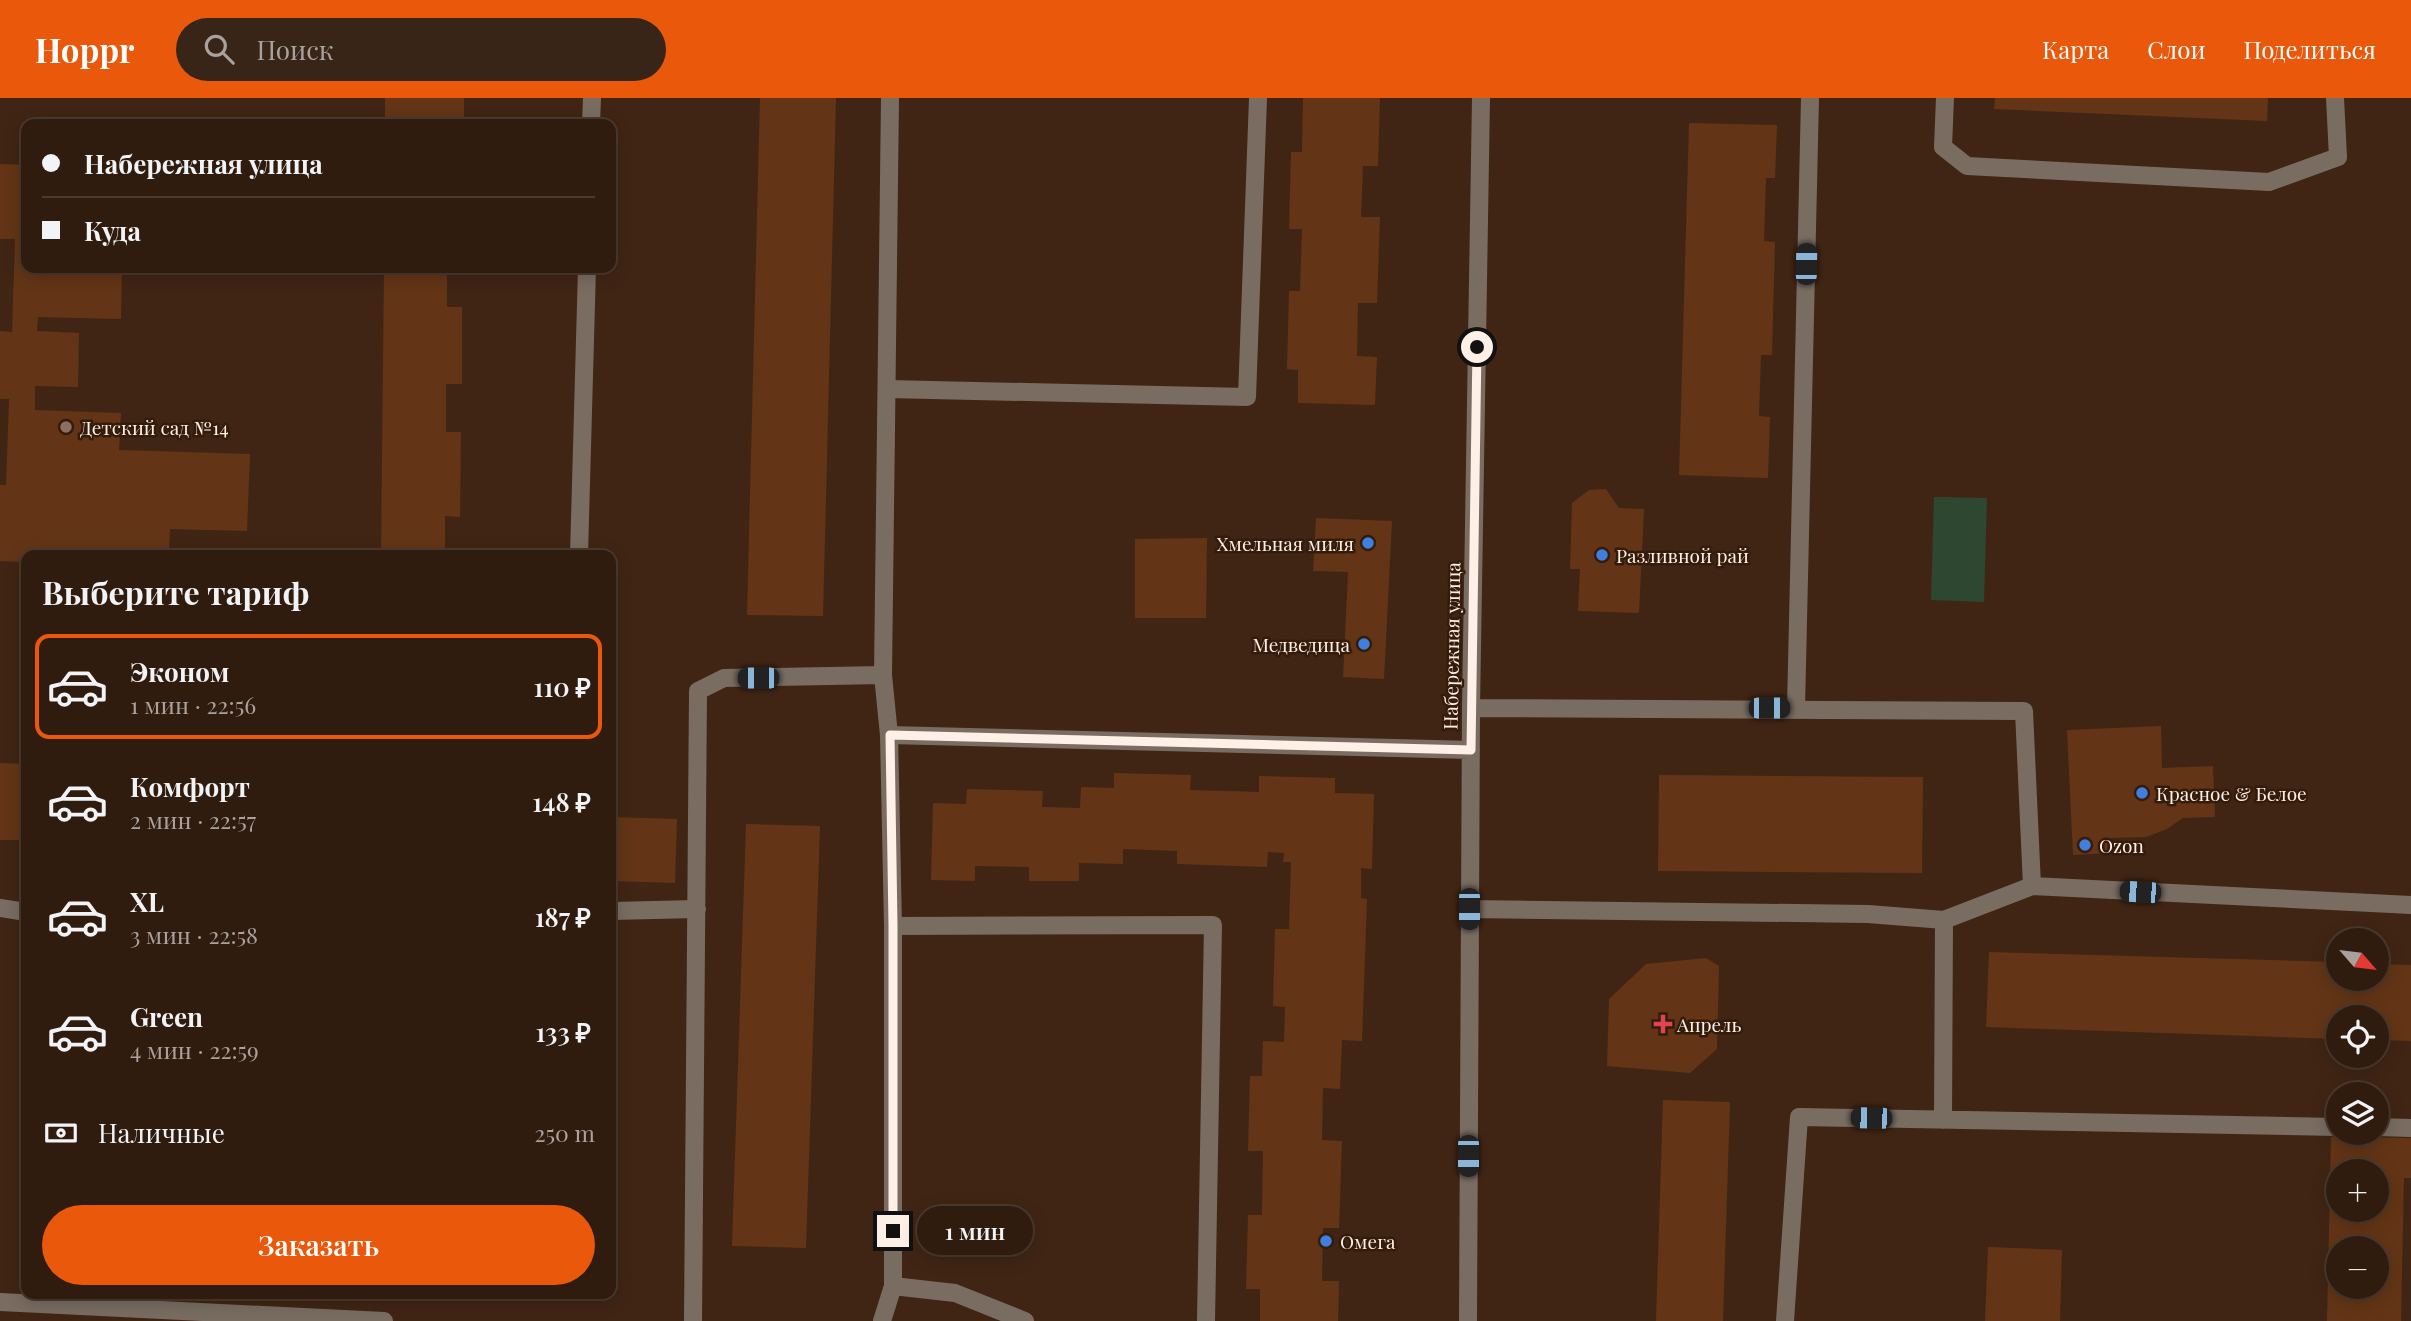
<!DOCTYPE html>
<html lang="ru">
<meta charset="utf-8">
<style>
:root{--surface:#301c0f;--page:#382518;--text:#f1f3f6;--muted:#a8a19e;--line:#4b3a2f;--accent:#ea580c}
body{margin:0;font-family:"Playfair Display",serif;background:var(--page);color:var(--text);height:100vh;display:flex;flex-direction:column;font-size:26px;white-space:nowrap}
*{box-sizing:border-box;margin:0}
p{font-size:23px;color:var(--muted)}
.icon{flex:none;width:38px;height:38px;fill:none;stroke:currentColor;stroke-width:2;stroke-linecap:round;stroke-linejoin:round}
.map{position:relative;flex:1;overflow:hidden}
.drawer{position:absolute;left:21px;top:452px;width:595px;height:749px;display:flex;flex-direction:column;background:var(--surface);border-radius:14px;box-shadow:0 4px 18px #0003,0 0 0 2px var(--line)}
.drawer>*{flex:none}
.banner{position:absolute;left:21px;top:21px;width:595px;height:154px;border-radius:14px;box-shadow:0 4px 18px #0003,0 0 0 2px var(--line);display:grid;align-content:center;height:154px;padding:0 21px;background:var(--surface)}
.needle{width:46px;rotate:118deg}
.controls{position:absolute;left:2326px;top:830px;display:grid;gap:14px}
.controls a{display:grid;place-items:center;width:63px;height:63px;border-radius:50%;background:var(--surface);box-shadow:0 4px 18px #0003,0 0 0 2px var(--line);font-size:35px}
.end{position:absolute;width:32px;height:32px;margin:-16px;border:9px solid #feefe7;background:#111;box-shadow:0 0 0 4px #111}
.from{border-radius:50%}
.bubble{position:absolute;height:49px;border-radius:24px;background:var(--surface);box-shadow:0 4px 18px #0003,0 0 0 2px var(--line);font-size:23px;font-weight:600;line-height:49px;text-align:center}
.car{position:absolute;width:21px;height:42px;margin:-21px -10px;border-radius:9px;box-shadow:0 0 5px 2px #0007;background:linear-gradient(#222 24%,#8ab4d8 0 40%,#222 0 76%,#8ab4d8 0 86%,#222 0)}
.banner b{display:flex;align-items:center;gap:24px;height:66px;font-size:26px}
.banner b+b{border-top:2px solid var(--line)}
.banner i{width:18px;height:18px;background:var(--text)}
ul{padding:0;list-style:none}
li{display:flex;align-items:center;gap:21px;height:105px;margin:0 14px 10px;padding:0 7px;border:4px solid transparent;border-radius:14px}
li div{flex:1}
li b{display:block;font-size:26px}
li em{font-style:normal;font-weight:600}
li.current{border-color:var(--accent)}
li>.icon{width:63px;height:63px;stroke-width:1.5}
h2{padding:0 21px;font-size:32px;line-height:84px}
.pay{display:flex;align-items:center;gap:18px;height:77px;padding:0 21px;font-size:26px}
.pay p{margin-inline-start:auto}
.primary-button{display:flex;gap:14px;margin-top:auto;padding:14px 21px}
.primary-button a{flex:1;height:80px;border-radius:42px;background:var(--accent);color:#fff;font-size:28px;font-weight:600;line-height:80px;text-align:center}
header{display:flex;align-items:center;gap:42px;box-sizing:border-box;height:98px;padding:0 35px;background:var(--accent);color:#fff}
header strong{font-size:33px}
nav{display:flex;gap:38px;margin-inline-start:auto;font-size:24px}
.search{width:490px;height:63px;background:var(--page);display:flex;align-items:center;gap:18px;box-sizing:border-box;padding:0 24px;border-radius:38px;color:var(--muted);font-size:26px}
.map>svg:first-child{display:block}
</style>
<header>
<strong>Hoppr</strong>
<div class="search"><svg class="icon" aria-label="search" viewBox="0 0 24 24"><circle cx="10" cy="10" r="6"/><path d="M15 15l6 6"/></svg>Поиск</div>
<nav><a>Карта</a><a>Слои</a><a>Поделиться</a></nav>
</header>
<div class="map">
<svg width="2411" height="1223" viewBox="0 0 2411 1223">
<rect width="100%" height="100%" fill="#402514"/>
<path fill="#2e4730" d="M1934,399L1987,400L1984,504L1931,502Z"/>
<path fill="#633516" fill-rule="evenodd" d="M385,0H464V26H385Z
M760,0H836L823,518L747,517Z
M1303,0H1380L1378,68H1363L1361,119H1380L1377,205H1358L1357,258L1377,259L1375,307L1298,305V272L1287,271L1289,193H1300L1302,131H1289L1291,54H1302Z
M1995,0H2268L2267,23L1994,11Z
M1689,25L1777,27L1775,80H1766L1764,143L1775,144L1772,257H1761L1759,318L1770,319L1768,380L1679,377Z
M0,66L26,67V170H122L121,221L38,219L37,233L79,235L78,289L35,288V312L121,315L119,352L250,356L247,433L170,431L169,455L48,452V457H26V464L0,463V387H6L9,301H0V233L12,234L15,141H0Z
M384,170H447V209H462V286H446V334H461L460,419L445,418V457H381Z
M1606,391L1619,410L1644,411L1639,515L1578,513L1580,471H1570L1572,405L1589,392Z
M1316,420L1392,423L1384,581L1343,579L1348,474L1313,473Z
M1207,440L1206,520H1135V441Z
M2161,628L2162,670L2213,668L2215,719L2183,720L2167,731L2146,739L2111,740V755L2073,757L2067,632Z
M0,665L26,666V742H0Z
M1114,675L1191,677L1190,692L1259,694V678L1335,680V695L1374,696L1372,771L1361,770V800L1367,801L1362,943L1342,942L1340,991L1323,990L1322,1042L1342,1043L1339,1130H1323L1322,1183H1339L1338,1223H1260V1191H1246L1248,1117H1262L1263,1053H1248L1250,978H1262L1263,943L1284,944L1285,909L1273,908L1275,831H1289L1291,764H1283L1284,755L1268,754L1267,769L1177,766V753L1123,751V766L1079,765V783H1029V769L975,768V783L931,782L933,705L966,706L967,691L1043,693L1042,709L1080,710L1081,689L1114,690Z
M1659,677L1923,679L1922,775L1658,773Z
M611,719L677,721L675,785L611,783Z
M746,726L820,728L806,1150L732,1148Z
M1989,854L2338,864V880H2376V866L2411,867V943L2376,942V919H2338V941L1986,929Z
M1706,860L1719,868L1717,951L1690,975L1607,968L1609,901L1646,866Z
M1663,1002L1730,1004L1723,1223H1656Z
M2331,1039L2411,1040V1080H2404L2401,1223H2327ZM2338,1073H2376V1111H2338ZM2338,1150H2376V1188H2338Z
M1988,1149L2062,1152L2060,1223H1985Z"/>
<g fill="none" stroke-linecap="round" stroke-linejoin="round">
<path stroke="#796d62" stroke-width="18" d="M1945,0L1943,49L1967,68L2269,84L2338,59L2335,0
M591,26L592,0
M888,291L1247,299L1258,0
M579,457L587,170
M883,577L890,0
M1471,610L2024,613L2032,788
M1796,610L1810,0
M0,810L26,814
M1469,811L1868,816L1944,822L2032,788L2411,807
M611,813L697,811
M893,828L889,637L1471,652
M1943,1022L1944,822
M2376,1029L2411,1030
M893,1188V828L1213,827L1206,1223
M0,1204L384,1223
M693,1223L698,593L724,580L883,577L889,637
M882,1223L893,1188L955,1195L1025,1223
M1468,1223L1471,610L1481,0
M1785,1223L1799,1019L2338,1029"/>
</g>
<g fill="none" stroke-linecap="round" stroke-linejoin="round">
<path stroke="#feefe7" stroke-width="9" d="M893,1133V828L890,637L1471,652L1477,249"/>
</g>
<circle fill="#8d6e63" stroke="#351b0a" stroke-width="2.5" cx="66" cy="329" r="7"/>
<g fill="#3f7fe0" stroke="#351b0a" stroke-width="2.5">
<circle cx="1368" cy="445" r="7"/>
<circle cx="1602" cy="457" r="7"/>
<circle cx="1364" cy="546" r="7"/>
<circle cx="2142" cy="695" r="7"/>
<circle cx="2085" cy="747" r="7"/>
<circle cx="1326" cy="1143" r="7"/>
</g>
<path fill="#e0444e" stroke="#351b0a" stroke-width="2.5" d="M1659.5 915.5h7v7h7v7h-7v7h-7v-7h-7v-7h7z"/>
<g text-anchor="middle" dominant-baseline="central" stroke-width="5" stroke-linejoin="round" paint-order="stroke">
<g font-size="19" fill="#feefe7" stroke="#351b0a" text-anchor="start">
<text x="80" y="329">Детский сад №14</text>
<text x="1354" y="445" text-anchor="end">Хмельная миля</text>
<text x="1616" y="457">Разливной рай</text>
<text x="1350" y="546" text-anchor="end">Медведица</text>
<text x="2156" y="695">Красное &amp; Белое</text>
<text x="2099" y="747">Ozon</text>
<text x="1677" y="926">Апрель</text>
<text x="1340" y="1143">Омега</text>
</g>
<g font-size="19" fill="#feefe7" stroke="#351b0a">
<text transform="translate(1451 548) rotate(-89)">Набережная улица</text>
</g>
</g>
</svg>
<div class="controls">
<a><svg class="needle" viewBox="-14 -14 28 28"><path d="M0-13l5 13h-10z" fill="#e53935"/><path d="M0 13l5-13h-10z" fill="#a8a19e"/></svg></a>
<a><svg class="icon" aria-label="locate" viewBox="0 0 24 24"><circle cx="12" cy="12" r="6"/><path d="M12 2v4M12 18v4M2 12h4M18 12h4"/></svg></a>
<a><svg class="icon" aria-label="layers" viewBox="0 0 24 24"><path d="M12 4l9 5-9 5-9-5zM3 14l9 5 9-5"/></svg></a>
<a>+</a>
<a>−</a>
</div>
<i class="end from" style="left:1477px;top:249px"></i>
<i class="end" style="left:893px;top:1133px"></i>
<div class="bubble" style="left:917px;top:1108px;width:116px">1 мин</div>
<i class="car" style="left:1806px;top:166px;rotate:1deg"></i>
<i class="car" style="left:758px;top:580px;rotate:270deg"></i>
<i class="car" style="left:1769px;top:610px;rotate:90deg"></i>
<i class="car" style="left:2140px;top:794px;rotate:273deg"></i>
<i class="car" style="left:1469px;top:811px;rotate:180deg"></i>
<i class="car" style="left:1871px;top:1020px;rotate:271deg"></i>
<i class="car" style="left:1468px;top:1058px;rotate:180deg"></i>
<div class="banner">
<b><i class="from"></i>Набережная улица</b>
<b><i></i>Куда</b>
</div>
<section class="drawer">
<h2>Выберите тариф</h2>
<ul>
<li class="current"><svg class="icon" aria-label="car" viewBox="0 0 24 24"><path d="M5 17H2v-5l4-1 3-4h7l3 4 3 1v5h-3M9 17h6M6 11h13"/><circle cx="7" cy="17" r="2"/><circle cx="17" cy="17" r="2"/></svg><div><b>Эконом</b><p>1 мин · 22:56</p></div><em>110 ₽</em></li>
<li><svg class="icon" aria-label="car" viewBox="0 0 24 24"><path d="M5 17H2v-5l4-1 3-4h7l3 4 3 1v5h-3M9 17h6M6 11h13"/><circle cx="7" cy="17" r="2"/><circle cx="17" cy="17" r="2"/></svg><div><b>Комфорт</b><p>2 мин · 22:57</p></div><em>148 ₽</em></li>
<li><svg class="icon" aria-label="car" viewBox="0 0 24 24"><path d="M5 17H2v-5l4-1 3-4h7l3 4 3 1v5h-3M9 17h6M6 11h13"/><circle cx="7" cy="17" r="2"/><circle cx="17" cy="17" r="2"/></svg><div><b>XL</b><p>3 мин · 22:58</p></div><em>187 ₽</em></li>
<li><svg class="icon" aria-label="car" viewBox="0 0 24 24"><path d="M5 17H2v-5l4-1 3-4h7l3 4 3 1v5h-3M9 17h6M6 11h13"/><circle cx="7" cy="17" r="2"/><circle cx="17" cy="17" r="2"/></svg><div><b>Green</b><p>4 мин · 22:59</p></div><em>133 ₽</em></li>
</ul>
<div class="pay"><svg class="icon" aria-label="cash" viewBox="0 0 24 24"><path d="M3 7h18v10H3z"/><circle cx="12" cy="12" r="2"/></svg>Наличные<p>250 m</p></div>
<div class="primary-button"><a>Заказать</a></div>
</section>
</div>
